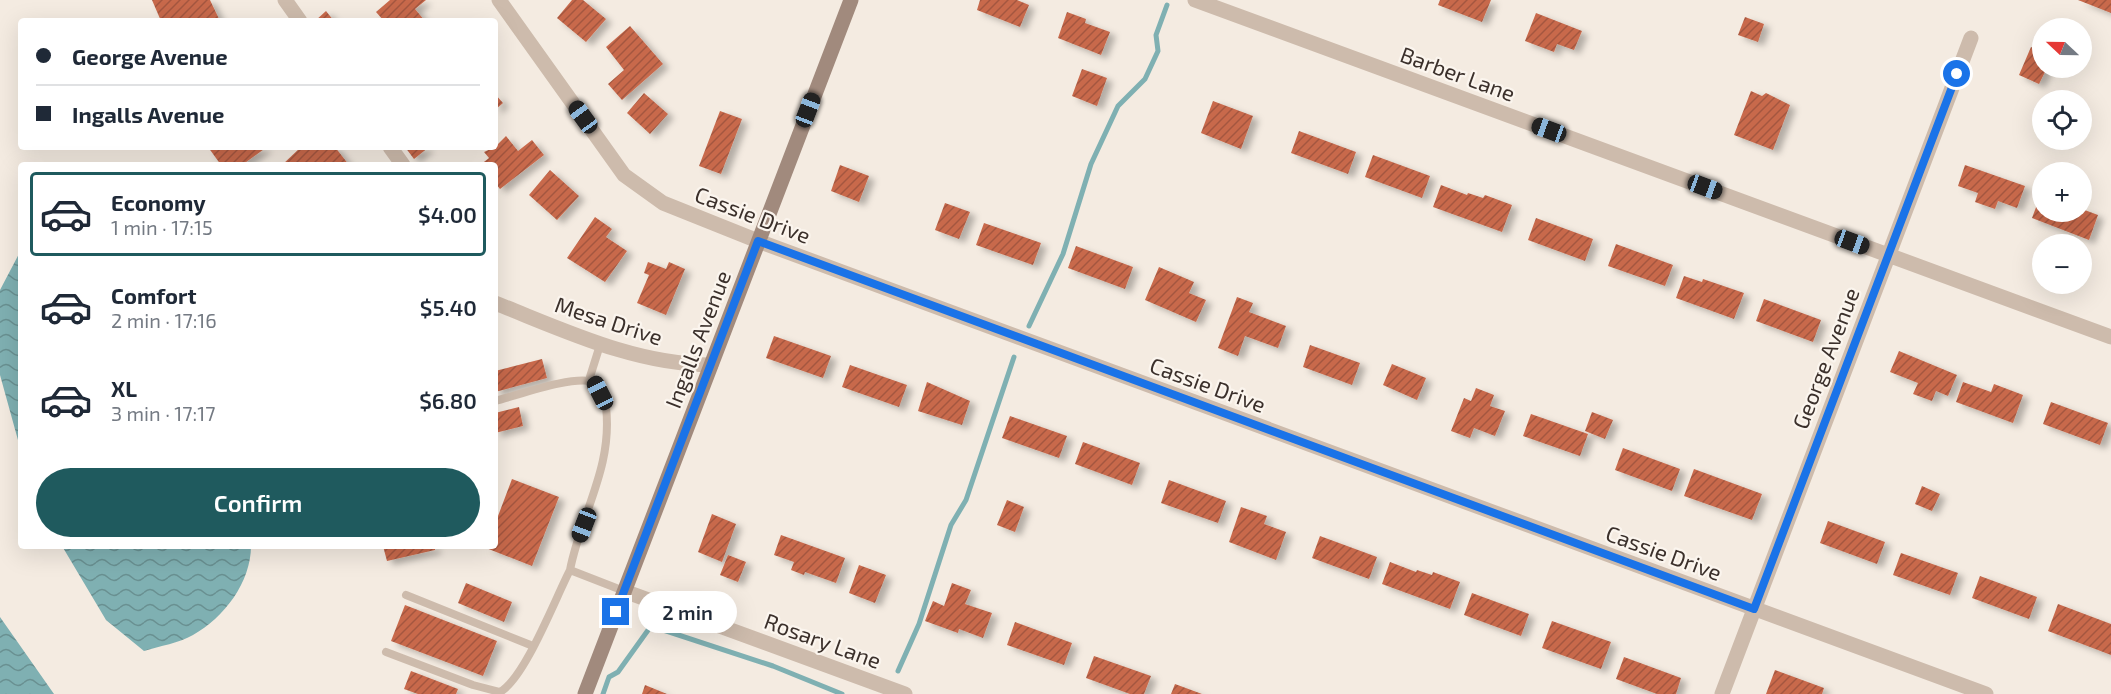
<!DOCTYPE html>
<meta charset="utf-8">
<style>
:root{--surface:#fff;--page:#f2f2f3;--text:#1f2937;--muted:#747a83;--line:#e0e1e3;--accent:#1f5a5e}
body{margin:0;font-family:"Exo 2",sans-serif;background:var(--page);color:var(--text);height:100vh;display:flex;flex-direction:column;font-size:22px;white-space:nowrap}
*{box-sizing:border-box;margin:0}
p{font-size:20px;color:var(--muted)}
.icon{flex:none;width:33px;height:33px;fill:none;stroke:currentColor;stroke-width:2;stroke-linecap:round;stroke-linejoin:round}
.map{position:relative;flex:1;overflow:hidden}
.drawer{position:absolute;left:18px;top:162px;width:480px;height:387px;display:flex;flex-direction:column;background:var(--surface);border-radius:6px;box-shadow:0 6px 24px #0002}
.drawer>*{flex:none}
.hud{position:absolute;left:18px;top:18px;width:480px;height:132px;border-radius:6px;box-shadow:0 6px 24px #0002;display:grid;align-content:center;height:132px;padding:0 18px;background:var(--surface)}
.needle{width:39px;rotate:292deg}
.fabs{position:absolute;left:2032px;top:18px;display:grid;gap:12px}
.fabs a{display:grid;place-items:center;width:60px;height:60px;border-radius:50%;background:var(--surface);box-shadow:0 6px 24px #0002;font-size:30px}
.end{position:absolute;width:27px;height:27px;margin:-14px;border:8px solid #1a73e8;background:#fff;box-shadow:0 0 0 3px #fff}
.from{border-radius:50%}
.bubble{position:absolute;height:42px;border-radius:21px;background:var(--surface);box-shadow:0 6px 24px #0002;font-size:20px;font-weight:600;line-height:42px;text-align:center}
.car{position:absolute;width:18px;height:36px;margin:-18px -9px;border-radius:8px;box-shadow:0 0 4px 2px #0007;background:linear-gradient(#222 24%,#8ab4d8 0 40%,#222 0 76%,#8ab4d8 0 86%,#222 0)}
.hud b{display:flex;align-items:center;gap:21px;height:57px;font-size:22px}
.hud b+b{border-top:2px solid var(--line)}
.hud i{width:15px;height:15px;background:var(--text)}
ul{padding:10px 0 0;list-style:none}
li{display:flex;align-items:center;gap:18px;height:84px;margin:0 12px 9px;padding:0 6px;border:3px solid transparent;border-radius:6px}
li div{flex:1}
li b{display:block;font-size:22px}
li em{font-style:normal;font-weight:600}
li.selected{border-color:var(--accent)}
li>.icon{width:54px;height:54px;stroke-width:1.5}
.action{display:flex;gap:12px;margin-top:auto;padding:12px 18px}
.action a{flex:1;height:69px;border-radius:36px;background:var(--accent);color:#fff;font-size:24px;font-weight:600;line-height:69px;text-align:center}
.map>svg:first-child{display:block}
</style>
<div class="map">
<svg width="2111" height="694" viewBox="0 0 2111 694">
<defs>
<pattern id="water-waves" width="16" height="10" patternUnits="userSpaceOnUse" patternTransform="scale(1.5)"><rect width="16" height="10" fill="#7fb0b2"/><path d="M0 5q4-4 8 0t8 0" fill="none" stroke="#699091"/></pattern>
<pattern id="building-hatch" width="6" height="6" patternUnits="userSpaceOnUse" patternTransform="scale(1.5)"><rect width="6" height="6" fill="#c8694b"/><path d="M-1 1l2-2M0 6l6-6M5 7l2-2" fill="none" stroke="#a4573f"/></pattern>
<filter id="shadow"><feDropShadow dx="6" dy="4" stdDeviation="3" flood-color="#0004"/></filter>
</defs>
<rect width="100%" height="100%" fill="#f4ebe1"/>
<path fill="url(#water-waves)" d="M21,250V451L0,375V290Z
M62,546H251C251,582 224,618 193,635C179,643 160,646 144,651L106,620Z
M0,617L54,694H0Z"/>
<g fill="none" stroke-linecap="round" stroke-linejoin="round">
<path stroke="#7fb0b2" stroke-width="5" d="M1029,326L1063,254L1091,164L1118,106L1145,79L1158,51L1156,35L1167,5
M898,671L919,624L951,525L966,500L1014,357
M603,694L609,677L618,672L651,626L773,666L842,694"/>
</g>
<path fill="url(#building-hatch)" filter="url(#shadow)" d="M152,0H210L220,21H161Z
M390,0H426L415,9L425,21H384L376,12Z
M572,0H583L606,19L586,42L557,18Z
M980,0H1017L1029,5L1020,27L977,10Z
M1440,0H1491L1482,22L1438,5Z
M2078,0H2111V13Z
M326,11L334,21H315Z
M1067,12L1086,19L1085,23L1110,32L1101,55L1058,38Z
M1536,13L1582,31L1574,50L1557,44L1554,52L1525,41Z
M1745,17L1764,24L1758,42L1738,35Z
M630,26L663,64L622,100L608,84L624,70L606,47Z
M2031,47L2043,53V68H2047L2039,84L2019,75Z
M1082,69L1107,78L1097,106L1072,96Z
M1751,91L1762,96L1766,93L1790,105L1773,150L1734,135Z
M644,93L668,114L650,134L627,113Z
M495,94L503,103L495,110Z
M1213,101L1253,116L1241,149L1201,133Z
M720,111L742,119L721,174L699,166Z
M1299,131L1356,152L1348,174L1291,153Z
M506,136L518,151L532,140L544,155L500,189L495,183V165H480L489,158L484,152L495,147Z
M208,147H267L242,165H221Z
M301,147H335L349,165H282Z
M405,147H429L414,159Z
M1373,155L1430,176L1422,198L1365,177Z
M840,165L869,176L859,202L831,191Z
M1965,165L2025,186L2017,208L1998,201L1995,209L1975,202L1978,193L1958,186Z
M550,170L579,196L557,220L529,195Z
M1441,185L1467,195L1468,193L1483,198L1485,195L1512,205L1502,232L1433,207Z
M2041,194L2043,212H2082V209L2098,215L2089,240L2032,218Z
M945,203L970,212L959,239L935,230Z
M595,217L612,229L606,237L627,251L605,282L567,258Z
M1536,218L1593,239L1585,261L1528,240Z
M984,223L1041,243L1033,265L976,245Z
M1616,244L1673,265L1665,286L1608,266Z
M1076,246L1133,267L1125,289L1068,268Z
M648,262L666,269L669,262L685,269L666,315L637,303L649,275L644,273Z
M1159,267L1194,282L1189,293L1206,300L1196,322L1145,300Z
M1684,276L1702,282L1703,279L1744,293L1734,319L1676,298Z
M1237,297L1253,303L1249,312L1286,326L1278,348L1245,336L1238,356L1218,348Z
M1764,299L1821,320L1813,342L1756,321Z
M774,336L831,356L823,378L766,358Z
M1310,345L1360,363L1352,385L1303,367Z
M1899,351L1957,375L1948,396L1936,391L1932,401L1913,394L1918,383L1890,372Z
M542,359L547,378L495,392V371Z
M1392,364L1426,378L1417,400L1383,385Z
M850,365L907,385L899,407L842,387Z
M927,382L970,401L962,425L918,411Z
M1963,382L1991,392L1994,384L2023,395L2013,423L1956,402Z
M1476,388L1494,395L1490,406L1505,411L1495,436L1474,428L1470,438L1451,431L1464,398L1471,401Z
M2051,402L2108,423L2100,445L2043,424Z
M519,407L523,426L495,433V413Z
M1592,412L1613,420L1605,439L1585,431Z
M1531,414L1588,434L1580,456L1523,436Z
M1010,416L1067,436L1059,458L1002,438Z
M1083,442L1140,463L1132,485L1075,464Z
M1623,448L1680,469L1672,491L1615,470Z
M1694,469L1762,494L1752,520L1684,496Z
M512,479L559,497L532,566L486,548L487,546H495V524Z
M1169,480L1226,501L1218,523L1161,503Z
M1922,486L1940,494L1932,511L1915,504Z
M1007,500L1024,507L1015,532L997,525Z
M1241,507L1267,516L1264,524L1286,532L1276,560L1229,542Z
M712,514L736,524L722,562L698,552Z
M1828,521L1885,542L1877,564L1820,543Z
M781,535L845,558L836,583L805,572L804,575L791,570L794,562L774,555Z
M1320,536L1377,557L1369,579L1312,558Z
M383,546H435V550L387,561Z
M1901,553L1958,573L1950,595L1893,575Z
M728,555L746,562L738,582L720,575Z
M1390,562L1416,572L1417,570L1432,575L1433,572L1460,582L1450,609L1382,584Z
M859,565L886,575L875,603L849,593Z
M1980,576L2037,597L2029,619L1972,598Z
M466,583L512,602L504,622L458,603Z
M952,583L971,590L965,604L992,613L983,638L959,629L958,633L925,621L933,601L944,606Z
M1472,593L1529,614L1521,636L1464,615Z
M2058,604L2111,624V655L2048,631Z
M405,605L497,641L483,676L391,641Z
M1552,621L1611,642L1601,669L1542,648Z
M1015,622L1072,643L1064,665L1007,645Z
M1094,656L1151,676L1144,694H1130L1086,678Z
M1624,657L1681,678L1676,694H1657L1616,679Z
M1775,670L1824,688L1822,694H1766Z
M411,671L458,689L456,694H418L404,689Z
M1175,684L1202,694H1171Z
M645,685L667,694H642Z"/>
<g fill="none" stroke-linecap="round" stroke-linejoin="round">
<path stroke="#cdbbac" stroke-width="8" d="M589,380L600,345
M495,401C519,395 572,375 594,382C598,389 605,399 606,407C613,468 581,513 570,570L624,591
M406,595L533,646
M386,652L473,685L500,692C525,678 555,599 570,570"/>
<path stroke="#cdbbac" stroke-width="15" d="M285,0L300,21
M499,0L624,175L663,203L758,241L1986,694
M1195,0L2111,337
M390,147L403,165
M495,303C566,331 634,364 711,365
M624,591L905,694
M1722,694L1971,38"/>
<path stroke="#a18a7d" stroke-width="15" d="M585,694L851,0"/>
</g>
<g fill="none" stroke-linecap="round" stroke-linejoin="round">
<path stroke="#1a73e8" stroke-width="8" d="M616,612L758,241L1754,609L1957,74"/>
</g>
<g text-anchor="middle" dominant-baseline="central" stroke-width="4.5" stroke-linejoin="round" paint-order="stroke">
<g font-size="22" fill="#3b302b" stroke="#fbf5ee">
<text transform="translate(1458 73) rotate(20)">Barber Lane</text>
<text transform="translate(753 214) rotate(21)">Cassie Drive</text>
<text transform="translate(609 320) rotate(18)">Mesa Drive</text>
<text transform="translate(697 339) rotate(-69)">Ingalls Avenue</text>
<text transform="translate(1825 358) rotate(-69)">George Avenue</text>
<text transform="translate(1208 384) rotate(20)">Cassie Drive</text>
<text transform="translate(1664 552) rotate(20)">Cassie Drive</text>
<text transform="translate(823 640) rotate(20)">Rosary Lane</text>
</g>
</g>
</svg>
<div class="fabs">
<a><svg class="needle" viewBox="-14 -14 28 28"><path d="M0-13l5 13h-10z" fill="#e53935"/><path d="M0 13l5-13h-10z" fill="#747a83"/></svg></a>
<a><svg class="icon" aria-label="locate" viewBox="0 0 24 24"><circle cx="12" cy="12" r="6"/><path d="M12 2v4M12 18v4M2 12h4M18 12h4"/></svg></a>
<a>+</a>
<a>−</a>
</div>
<i class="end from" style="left:1957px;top:74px"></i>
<i class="end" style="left:616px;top:612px"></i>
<div class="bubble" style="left:638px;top:591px;width:99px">2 min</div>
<i class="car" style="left:808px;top:110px;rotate:21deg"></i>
<i class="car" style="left:583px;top:117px;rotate:324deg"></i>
<i class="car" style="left:1549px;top:130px;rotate:290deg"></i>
<i class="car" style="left:1705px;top:187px;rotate:110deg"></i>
<i class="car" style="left:1852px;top:242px;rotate:110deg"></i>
<i class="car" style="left:600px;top:393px;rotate:333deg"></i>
<i class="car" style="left:584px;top:525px;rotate:201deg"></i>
<div class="hud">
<b><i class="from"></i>George Avenue</b>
<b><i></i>Ingalls Avenue</b>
</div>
<section class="drawer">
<ul>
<li class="selected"><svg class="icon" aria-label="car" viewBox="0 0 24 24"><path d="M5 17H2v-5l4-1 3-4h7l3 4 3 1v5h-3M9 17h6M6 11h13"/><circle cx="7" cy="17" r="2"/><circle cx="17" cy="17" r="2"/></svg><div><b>Economy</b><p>1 min · 17:15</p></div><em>$4.00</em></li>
<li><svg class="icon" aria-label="car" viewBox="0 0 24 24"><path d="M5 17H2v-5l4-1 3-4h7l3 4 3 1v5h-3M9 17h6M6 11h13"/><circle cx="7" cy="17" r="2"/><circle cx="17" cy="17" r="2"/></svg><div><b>Comfort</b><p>2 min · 17:16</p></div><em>$5.40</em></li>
<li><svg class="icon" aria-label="car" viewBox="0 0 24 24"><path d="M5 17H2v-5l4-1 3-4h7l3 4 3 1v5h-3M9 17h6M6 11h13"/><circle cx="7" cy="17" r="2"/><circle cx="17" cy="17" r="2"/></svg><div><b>XL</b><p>3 min · 17:17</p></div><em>$6.80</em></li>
</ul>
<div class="action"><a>Confirm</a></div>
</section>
</div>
